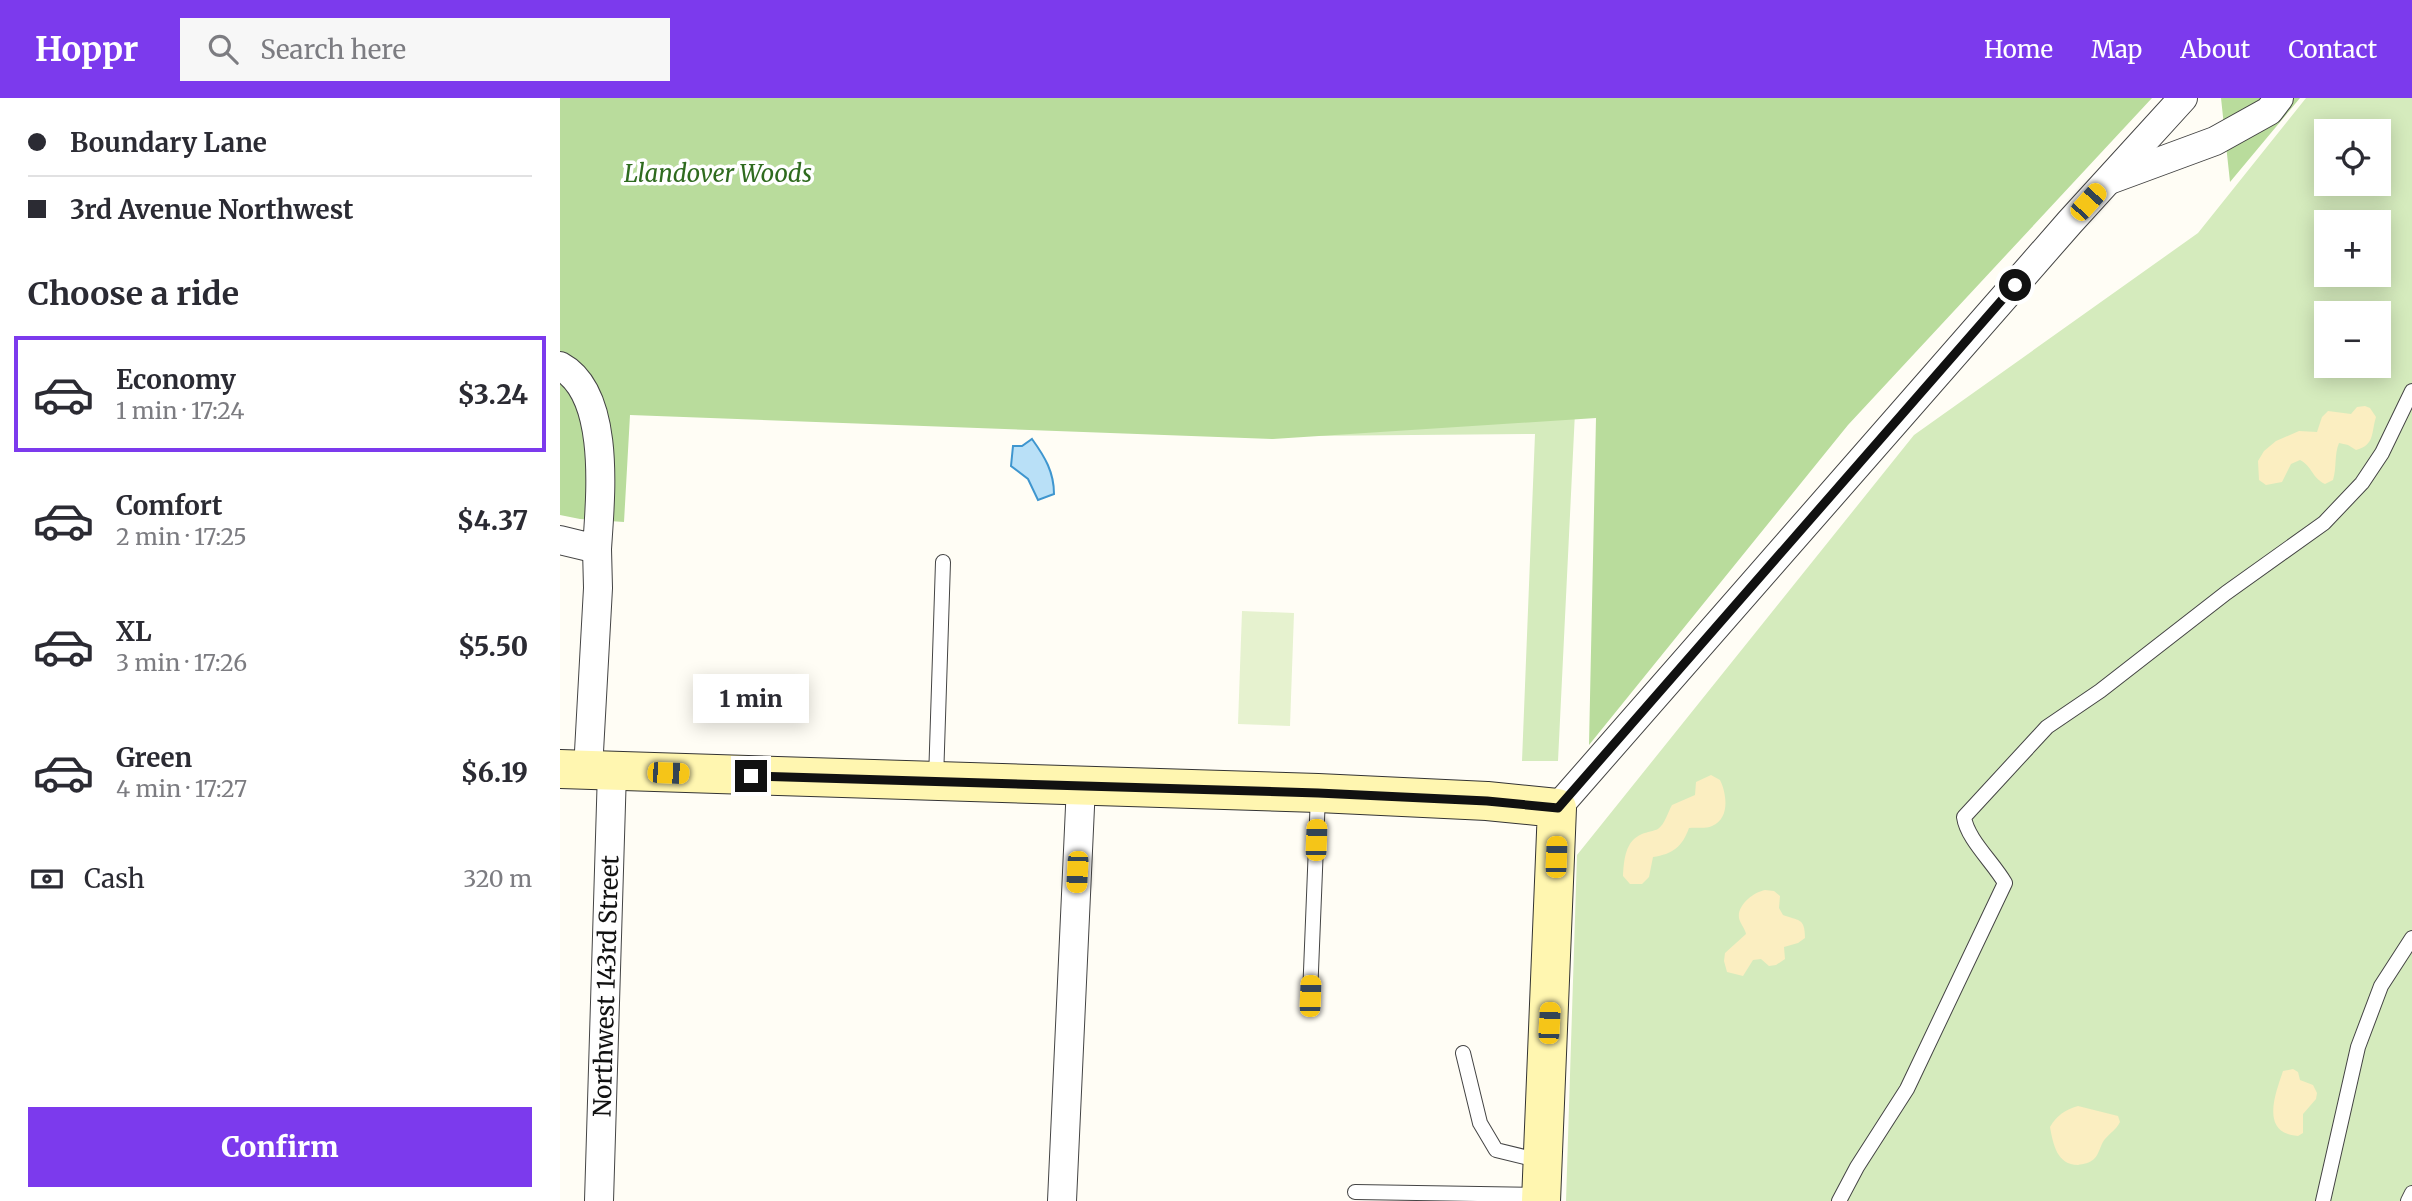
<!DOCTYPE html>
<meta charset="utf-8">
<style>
:root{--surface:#fff;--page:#f7f7f7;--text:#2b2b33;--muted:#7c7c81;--line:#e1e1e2;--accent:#7c3aed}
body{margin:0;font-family:Merriweather,serif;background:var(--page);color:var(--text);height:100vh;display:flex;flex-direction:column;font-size:26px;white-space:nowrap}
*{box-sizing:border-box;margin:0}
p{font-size:23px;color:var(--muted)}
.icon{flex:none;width:38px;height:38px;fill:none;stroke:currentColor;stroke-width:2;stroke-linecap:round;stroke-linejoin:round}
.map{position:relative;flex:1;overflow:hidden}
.panel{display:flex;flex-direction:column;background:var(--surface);width:560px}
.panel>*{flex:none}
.hud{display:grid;align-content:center;height:154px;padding:0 28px;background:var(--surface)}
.tools{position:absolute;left:1754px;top:21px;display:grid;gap:14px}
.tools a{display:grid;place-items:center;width:77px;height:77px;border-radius:0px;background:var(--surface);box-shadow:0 4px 18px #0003;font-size:35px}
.end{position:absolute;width:32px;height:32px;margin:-16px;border:9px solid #111;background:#fff;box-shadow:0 0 0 4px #fff}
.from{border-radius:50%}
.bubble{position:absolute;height:49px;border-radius:0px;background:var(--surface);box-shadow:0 4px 18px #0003;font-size:23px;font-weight:800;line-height:49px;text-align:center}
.car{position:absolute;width:21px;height:42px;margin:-21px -10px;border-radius:9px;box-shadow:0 0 5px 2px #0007;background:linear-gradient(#f5c518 24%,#345 0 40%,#f5c518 0 76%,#345 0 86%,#f5c518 0)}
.hud b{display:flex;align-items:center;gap:24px;height:66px;font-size:26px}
.hud b+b{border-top:2px solid var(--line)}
.hud i{width:18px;height:18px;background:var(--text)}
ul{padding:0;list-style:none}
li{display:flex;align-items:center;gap:21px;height:116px;margin:0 14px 10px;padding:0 14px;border:4px solid transparent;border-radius:0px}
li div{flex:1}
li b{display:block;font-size:26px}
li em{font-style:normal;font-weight:800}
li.current{border-color:var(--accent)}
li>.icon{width:63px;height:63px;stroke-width:1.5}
h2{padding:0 28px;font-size:32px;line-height:84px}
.pay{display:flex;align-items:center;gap:18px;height:77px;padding:0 28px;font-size:26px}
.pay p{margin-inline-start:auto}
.button{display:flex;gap:14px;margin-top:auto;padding:14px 28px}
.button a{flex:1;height:80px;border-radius:0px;background:var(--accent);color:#fff;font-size:28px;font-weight:800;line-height:80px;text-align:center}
header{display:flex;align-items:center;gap:42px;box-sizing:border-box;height:98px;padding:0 35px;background:var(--accent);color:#fff}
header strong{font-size:33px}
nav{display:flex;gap:38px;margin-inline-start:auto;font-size:24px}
.search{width:490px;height:63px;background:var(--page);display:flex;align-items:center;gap:18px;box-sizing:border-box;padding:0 24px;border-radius:0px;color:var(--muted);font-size:26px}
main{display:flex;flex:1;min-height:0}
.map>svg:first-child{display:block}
</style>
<header>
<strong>Hoppr</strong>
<div class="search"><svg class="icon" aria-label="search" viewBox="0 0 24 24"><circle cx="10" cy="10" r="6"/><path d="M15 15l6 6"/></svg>Search here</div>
<nav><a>Home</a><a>Map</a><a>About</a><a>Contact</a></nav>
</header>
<main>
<section class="panel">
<div class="hud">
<b><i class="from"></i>Boundary Lane</b>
<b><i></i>3rd Avenue Northwest</b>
</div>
<h2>Choose a ride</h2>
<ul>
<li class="current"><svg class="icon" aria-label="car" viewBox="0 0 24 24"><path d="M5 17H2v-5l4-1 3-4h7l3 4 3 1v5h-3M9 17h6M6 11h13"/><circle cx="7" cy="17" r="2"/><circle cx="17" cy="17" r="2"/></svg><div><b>Economy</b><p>1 min · 17:24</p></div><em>$3.24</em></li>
<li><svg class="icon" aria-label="car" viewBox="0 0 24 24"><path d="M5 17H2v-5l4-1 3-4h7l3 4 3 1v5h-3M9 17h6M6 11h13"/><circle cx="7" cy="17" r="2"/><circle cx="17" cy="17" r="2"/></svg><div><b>Comfort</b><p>2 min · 17:25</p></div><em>$4.37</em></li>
<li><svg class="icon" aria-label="car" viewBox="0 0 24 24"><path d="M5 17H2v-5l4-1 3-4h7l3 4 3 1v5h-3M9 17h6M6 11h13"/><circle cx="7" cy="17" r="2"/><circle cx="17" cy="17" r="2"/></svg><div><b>XL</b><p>3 min · 17:26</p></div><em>$5.50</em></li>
<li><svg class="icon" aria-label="car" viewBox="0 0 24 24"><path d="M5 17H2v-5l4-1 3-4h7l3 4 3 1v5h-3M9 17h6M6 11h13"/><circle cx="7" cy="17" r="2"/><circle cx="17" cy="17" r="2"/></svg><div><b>Green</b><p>4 min · 17:27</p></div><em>$6.19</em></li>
</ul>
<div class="pay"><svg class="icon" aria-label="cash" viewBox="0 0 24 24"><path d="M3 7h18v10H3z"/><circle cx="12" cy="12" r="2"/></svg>Cash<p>320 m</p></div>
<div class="button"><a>Confirm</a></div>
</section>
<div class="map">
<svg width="1852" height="1103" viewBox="0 0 1852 1103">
<rect width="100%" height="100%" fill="#fffdf5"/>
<path fill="#d5ebbd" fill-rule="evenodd" d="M1746,0H1852V1103H1006L1017,757L1354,337L1638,135ZM1766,33H1818V86H1766ZM1766,124H1818V177H1766ZM1766,215H1818V268H1766Z
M1017,273L998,663H962L975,336L741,338Z"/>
<path fill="#b9dc9c" d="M0,0H1592L1288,327L1029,647L1036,320L713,341L70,317L64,424L20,421L0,417Z
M1661,0H1740L1670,84Z"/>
<path fill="#fbeec1" d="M1805,308L1810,310L1816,319C1811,335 1815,347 1796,352L1788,347L1779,345C1774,357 1777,369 1773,382L1765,386C1751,379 1753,369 1740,362L1731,366L1722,384L1706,387L1699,382L1698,363L1704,353L1716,343L1739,333L1757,334L1762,319L1768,313L1791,316L1797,309Z
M1151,677L1160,682C1167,696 1170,721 1152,728C1146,731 1136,729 1129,730C1122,749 1113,756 1093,759L1089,779L1082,786H1070L1063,778C1064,762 1065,743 1082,736C1087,734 1094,733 1098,731C1105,726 1108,714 1112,707L1135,697L1136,684Z
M1205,792L1214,793L1220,798L1219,810L1223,817C1238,823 1245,819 1245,840L1238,845L1224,849L1225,861L1216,867L1209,868L1201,861L1193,862L1183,878L1167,874L1164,863L1165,855L1186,836C1185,831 1180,825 1179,820C1177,807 1194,794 1205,792Z
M1733,971L1738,974L1740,982L1753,987L1757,995L1756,1001L1743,1016V1035L1738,1038C1700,1035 1715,997 1723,973Z
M1518,1008L1558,1018L1560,1024C1556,1032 1550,1035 1545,1041C1540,1047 1540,1055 1534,1061C1530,1065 1523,1066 1518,1067C1497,1067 1493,1046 1490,1029C1497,1017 1505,1012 1518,1008Z"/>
<path fill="#e6f2cf" d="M682,513L734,515L730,628L678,626Z"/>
<path fill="#b9e0f7" stroke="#3f96cf" stroke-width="2" d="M472,341C485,359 494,374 494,396L478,402L468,381L451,368L453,348H462Z"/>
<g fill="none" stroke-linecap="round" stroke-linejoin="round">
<defs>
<path id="lane" d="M376,682L383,464
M750,898L758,697
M903,955L920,1025L936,1052L981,1063
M795,1094L979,1097
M1279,1103L1297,1069L1347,991L1445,785C1433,764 1407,741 1404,719L1487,629L1540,593L1666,495L1764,425L1802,385L1822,355L1852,293
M1763,1103L1798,949L1821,888L1852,840
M1848,1103L1852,1095"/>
<g id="street">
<path d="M1552,81L1655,43L1709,13L1719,0"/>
<path d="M0,268C52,296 40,402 37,451L0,442"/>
<path d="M28,672L38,490L37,451"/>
<path d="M997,710L1510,124L1623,0"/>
<path id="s1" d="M39,1103L52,673"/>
<path d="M502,1103L521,687"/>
</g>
<path id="secondary" d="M0,671L758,695L927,703L997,710L981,1103"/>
</defs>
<use href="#lane" stroke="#444" stroke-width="16"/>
<use href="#street" stroke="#444" stroke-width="30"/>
<use href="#secondary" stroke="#333" stroke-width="40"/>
<use href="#lane" stroke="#fff" stroke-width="14"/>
<use href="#street" stroke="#fff" stroke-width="28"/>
<use href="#secondary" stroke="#fff6b0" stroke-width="38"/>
</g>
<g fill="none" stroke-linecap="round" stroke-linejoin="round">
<path stroke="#111" stroke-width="9" d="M191,678L758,695L927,703L998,710L1455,187"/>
</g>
<g text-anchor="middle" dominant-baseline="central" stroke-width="7" stroke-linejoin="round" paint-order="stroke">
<g font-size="24" font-style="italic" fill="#2f6b1f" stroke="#fff">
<text x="158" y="75">Llandover Woods</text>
</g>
<g font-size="24" fill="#111" stroke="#fff">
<text stroke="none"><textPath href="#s1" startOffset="215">Northwest 143rd Street</textPath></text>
</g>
</g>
</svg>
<div class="tools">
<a><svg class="icon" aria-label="locate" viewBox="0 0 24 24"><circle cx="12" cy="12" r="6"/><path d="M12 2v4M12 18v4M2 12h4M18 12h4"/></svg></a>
<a>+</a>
<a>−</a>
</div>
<i class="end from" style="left:1455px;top:187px"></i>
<i class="end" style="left:191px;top:678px"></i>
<div class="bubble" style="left:133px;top:576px;width:116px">1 min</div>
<i class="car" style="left:1528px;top:104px;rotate:42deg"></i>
<i class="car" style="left:108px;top:675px;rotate:92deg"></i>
<i class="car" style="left:756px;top:742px;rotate:2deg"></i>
<i class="car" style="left:996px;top:759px;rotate:2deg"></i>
<i class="car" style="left:517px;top:774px;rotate:183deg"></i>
<i class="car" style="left:750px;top:898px;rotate:2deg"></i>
<i class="car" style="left:989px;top:925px;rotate:3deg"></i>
</div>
</main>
